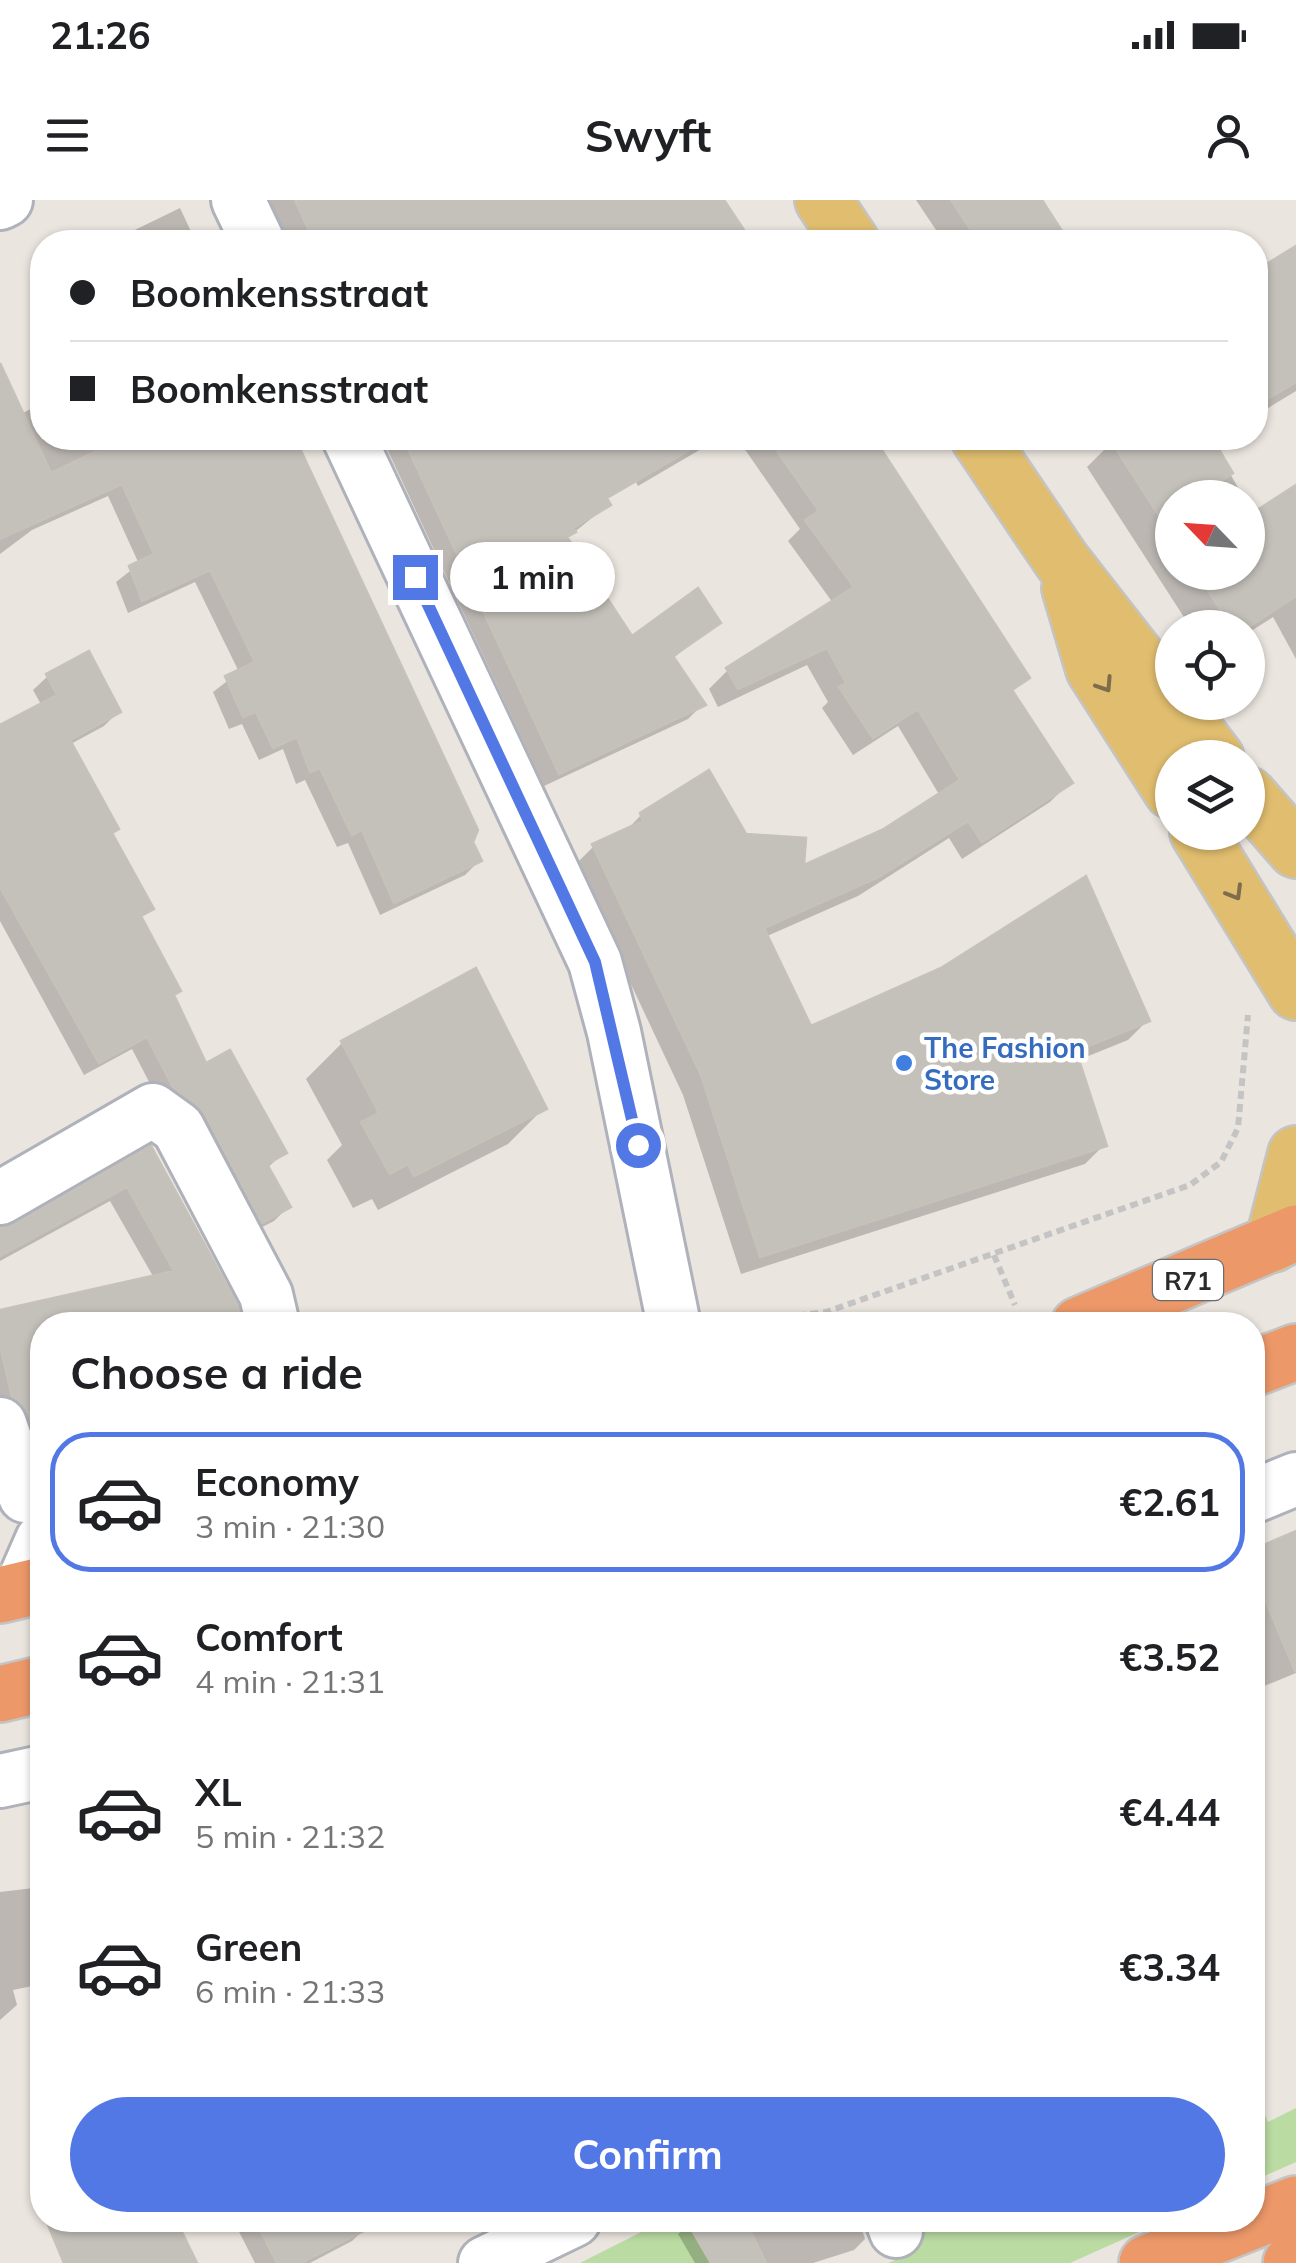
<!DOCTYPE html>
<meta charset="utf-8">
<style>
:root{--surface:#fff;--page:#f2f2f2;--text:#202124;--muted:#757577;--line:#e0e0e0;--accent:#5278e5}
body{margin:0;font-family:Mulish,sans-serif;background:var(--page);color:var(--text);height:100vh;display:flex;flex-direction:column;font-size:38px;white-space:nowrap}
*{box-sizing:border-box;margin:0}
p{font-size:32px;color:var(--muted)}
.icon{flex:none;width:55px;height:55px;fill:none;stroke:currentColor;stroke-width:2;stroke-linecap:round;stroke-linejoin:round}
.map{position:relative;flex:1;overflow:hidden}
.side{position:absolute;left:30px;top:1112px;width:1235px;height:920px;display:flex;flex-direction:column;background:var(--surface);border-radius:40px;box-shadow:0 2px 8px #0004}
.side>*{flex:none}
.top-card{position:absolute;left:30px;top:30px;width:1238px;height:220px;border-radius:40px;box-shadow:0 2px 8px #0004;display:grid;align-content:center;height:220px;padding:0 40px;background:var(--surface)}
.needle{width:65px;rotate:295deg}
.controls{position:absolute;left:1155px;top:280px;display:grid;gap:20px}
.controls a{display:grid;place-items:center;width:110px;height:110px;border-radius:50%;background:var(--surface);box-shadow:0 2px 8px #0004;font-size:50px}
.end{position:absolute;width:45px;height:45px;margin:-22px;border:12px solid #5278e5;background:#fff;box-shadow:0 0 0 5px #fff}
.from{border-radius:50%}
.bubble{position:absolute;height:70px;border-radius:35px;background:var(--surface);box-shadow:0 2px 8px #0004;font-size:32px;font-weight:700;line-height:70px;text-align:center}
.top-card b{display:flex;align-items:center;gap:35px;height:95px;font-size:38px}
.top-card b+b{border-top:2px solid var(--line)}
.top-card i{width:25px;height:25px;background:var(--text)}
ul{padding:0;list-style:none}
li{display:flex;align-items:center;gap:30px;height:140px;margin:0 20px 15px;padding:0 20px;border:5px solid transparent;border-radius:40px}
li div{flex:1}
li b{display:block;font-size:38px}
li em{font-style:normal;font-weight:700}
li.on{border-color:var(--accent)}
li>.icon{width:90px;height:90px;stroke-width:1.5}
h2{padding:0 40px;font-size:45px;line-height:120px}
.primary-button{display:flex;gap:20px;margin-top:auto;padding:20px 40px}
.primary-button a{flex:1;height:115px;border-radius:60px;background:var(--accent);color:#fff;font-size:40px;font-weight:700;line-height:115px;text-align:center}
.status{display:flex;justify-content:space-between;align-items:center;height:70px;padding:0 50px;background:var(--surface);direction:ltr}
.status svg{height:28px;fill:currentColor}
header{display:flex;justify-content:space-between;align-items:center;height:130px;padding:0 40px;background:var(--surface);font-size:45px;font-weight:700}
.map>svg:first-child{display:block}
</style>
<div class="status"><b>21:26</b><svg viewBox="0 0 49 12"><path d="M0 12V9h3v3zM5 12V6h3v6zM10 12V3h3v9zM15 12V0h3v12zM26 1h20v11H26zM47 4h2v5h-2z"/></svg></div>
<header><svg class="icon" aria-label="menu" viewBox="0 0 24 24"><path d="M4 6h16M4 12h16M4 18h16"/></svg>Swyft<svg class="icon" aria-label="person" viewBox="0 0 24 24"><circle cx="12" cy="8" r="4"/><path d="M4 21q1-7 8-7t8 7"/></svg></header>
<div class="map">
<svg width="1296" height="2063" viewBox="0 0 1296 2063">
<rect width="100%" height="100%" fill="#ebe5df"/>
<path fill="#badba2" d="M1252,1885L1268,1922L1296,1908V1962L1253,1981Z
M665,2020H696L714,2063H580Z
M907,2020H1166L1070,2063H888L917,2051Z"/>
<path fill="#0003" d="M260,0H552L560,36L553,42H280Z
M558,0H722L749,42H584Z
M916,0H1039L1066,42H944Z
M180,8L196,42H110Z
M1296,49V191L1255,216V74Z
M42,203V238H289L475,630L471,642L479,661L465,675L380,715L348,643L337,647L305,580L296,584L283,549L259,560L242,524L229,529L213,492L239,472L195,382L128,413L116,382L139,364L108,296L32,330L0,354V217L21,214Z
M382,238H518L548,297L608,305L566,339L631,440L718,423L672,459L703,504L688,519L544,586Z
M612,238H720L638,286Z
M737,238H873L1026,478L1011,493L1069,583L1050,602L962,659L949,638L858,696L765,737L810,829L1147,821L1128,840L1076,861L1104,945L1085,964L741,1074L683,895L575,665L594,646L625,632L641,615L745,636L801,669L883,632L940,596L898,526L853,555L822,508L828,502L807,465L718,507L709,489L728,470L833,403L788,341L800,329Z
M1116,238H1219L1212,242L1244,298H1172V372H1248V303L1254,315L1296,288V459L1273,417L1248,433V428H1191L1087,267Z
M48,476L118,512L104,526L69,545L151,708L140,719L205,866L284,953L266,969L288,1007L274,1021L247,1035L159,901L132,849L84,875L0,721V528L42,506L33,490Z
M342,843L544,908L508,944L378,1010L372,999L353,1008L327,960L342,945L306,879Z
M151,949L242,1125H42V1231L15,1237L0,1215V1113L154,1078L110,1001L0,1061V1030L16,1026Z
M1296,1334V1473L1252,1491V1352Z
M42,1687V1784L13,1790L17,1805L0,1820V1692Z
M233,2020H364L367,2026L352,2041L310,2063H255Z
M694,2020H859L865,2039L854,2050L813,2063H695L678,2034Z"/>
<path fill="#c4c0ba" stroke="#c6c1b9" stroke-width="2.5" d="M295,0H724L752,42H314Z
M951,0H1042L1069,42H979Z
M1296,46V182L1255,206V71Z
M0,163L51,273L124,238H295L478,630L473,642L482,661L394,703L362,630L352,635L320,568L310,572L297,537L273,548L256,512L243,517L225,476L255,462L210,370L142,401L129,366L154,354L122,284L0,339Z
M403,238H710L607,298L611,305L573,328L576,332L567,337L632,436L698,388L721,423L673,456L706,505L559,574Z
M768,238H874L1030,478L1012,490L1073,583L982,642L968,621L879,677L764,728L811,826L941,768L1086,676L1150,821L1076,851L1107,946L760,1057L701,875L592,644L643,621L640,613L709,570L746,634L806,638L804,665L882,630L960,580L918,509L873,538L839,487L846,483L827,448L738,489L726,468L854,387L805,320L819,311Z
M1109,238H1212L1233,273L1195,298H1172V312L1161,319Z
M1296,285V396L1247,428H1232L1196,372H1248V316Z
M89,451L121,512L70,540L119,629L112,633L154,709L141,716L181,791L174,795L206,863L230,850L287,953L267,964L291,1007L262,1023L205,914L173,887L147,837L99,863L0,687V525L57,495L46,474Z
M476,768L547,909L414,976L408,964L390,974L361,922L379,913L341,841Z
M151,946L238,1106L242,1125H42V1255L28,1213L12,1197L0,1145V1110L174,1071L127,987L0,1056V1028L15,1024Z
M1296,1331V1471H1295L1252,1368V1350Z
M46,2020H176L197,2063H64Z
M255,2020H385L301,2063H277Z
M686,2020H745L766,2063H711Z"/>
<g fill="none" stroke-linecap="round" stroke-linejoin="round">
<defs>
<path id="minor" d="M238,0L258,42
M0,3L6,0
M349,238L595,762L614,832L674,1125
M0,998L153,910L178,928L266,1095L273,1125
M0,1224L25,1296
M1252,1297L1296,1279
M20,1390L42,1340
M0,1581L42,1572
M892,2020L896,2031
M485,2063L574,2020"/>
<path id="major" d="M823,0L851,42
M979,238L1062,361L1172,502
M1070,388L1094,469L1172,591
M1173,502L1216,558
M1248,595L1296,650
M1198,632L1296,792
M1273,1044L1296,954"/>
<path id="highway" d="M1079,1125L1296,1033
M1252,1169L1296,1152
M0,1395L42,1385
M0,1494L42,1484
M1147,2063L1296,2004
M1291,2063L1296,2061"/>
</defs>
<use href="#minor" stroke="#afb2ba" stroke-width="58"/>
<use href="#major" stroke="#c4c4c4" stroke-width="60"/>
<use href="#highway" stroke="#c4c4c4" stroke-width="60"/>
<path stroke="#c4c4c4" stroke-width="6" stroke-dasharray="8 5" stroke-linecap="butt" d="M994,1055L1015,1105
M720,1125L826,1112L1190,985L1221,962L1238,928L1248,815"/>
<use href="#minor" stroke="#fff" stroke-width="52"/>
<use href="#major" stroke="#e1be6f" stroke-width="55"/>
<use href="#highway" stroke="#ec9869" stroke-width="55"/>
</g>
<defs><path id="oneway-chevron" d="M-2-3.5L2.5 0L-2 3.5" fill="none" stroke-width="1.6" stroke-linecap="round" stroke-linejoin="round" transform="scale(2.5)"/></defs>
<g stroke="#7d6d4a">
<use href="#oneway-chevron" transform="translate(1105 485) rotate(57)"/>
<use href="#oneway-chevron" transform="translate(1235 693) rotate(59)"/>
</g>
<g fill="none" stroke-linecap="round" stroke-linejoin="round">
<path stroke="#5278e5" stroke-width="12" d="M415,377L595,762L638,945"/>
</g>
<circle fill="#3f7fe0" stroke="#fff" stroke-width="4" cx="904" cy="863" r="10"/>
<g text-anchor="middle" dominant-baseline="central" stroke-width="9" stroke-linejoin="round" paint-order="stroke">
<rect fill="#fff" stroke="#6b6b6b" stroke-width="2.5" x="1153" y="1060" width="70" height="40" rx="8"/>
<g font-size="25" font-weight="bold" fill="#2b2b2b">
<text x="1188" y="1080">R71</text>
</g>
<g font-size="28" font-weight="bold" fill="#366cbe" stroke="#fff" text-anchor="start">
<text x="924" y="847">The Fashion<tspan x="924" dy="32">Store</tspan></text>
</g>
</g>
</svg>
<div class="controls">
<a><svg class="needle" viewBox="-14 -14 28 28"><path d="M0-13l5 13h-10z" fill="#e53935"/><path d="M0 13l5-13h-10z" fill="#757577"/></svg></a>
<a><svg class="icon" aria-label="locate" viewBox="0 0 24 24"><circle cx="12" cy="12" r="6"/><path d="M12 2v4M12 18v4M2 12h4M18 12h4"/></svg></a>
<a><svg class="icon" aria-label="layers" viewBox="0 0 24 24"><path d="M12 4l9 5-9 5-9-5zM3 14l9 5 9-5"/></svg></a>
</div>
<i class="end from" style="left:638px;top:945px"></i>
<i class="end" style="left:415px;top:377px"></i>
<div class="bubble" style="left:450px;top:342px;width:165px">1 min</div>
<div class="top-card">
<b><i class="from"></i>Boomkensstraat</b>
<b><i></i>Boomkensstraat</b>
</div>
<section class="side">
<h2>Choose a ride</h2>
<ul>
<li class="on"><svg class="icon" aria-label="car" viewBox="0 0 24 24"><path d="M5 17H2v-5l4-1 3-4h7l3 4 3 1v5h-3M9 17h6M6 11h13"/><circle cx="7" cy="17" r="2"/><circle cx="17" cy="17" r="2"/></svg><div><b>Economy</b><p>3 min · 21:30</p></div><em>€2.61</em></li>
<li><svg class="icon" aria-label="car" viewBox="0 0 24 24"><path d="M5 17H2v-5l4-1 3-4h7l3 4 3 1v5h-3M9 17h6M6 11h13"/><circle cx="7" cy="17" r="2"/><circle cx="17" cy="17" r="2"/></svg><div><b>Comfort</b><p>4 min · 21:31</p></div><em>€3.52</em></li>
<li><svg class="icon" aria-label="car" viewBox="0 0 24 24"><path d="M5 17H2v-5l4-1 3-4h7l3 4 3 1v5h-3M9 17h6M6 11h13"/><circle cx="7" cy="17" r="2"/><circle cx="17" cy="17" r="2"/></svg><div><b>XL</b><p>5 min · 21:32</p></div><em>€4.44</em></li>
<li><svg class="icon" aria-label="car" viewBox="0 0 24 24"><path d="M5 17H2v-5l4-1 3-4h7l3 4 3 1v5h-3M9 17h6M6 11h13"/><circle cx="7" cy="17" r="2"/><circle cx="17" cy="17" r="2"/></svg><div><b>Green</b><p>6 min · 21:33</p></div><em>€3.34</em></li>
</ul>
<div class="primary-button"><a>Confirm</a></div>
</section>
</div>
